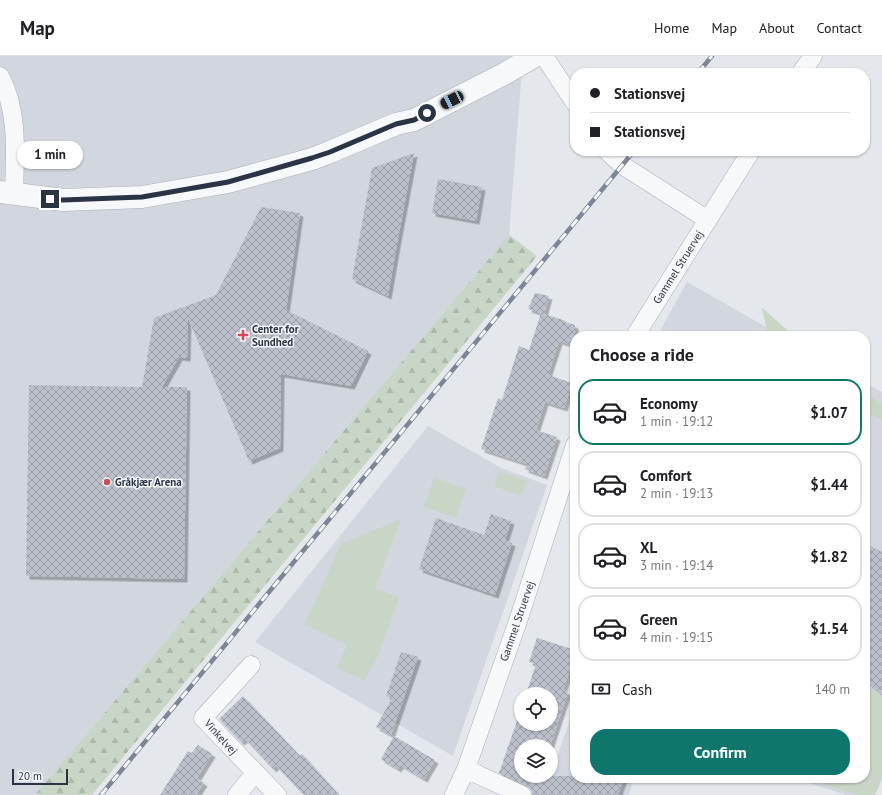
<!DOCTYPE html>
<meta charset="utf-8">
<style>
:root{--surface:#fff;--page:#f6f6f6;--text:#202124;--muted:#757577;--line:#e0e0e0;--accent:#0f766e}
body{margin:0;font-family:"PT Sans",sans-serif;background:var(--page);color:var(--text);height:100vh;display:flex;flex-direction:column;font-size:15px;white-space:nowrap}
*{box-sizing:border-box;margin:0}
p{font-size:13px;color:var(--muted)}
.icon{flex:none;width:22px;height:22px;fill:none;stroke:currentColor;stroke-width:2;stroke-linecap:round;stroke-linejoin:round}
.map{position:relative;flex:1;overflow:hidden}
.side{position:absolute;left:570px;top:275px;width:300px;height:452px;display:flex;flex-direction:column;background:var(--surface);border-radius:16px;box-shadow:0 1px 3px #0004}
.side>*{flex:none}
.banner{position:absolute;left:570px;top:12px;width:300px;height:88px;border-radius:16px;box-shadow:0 1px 3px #0004;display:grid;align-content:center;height:88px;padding:0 20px;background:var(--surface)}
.fabs{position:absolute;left:514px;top:631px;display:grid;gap:8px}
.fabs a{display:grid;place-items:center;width:44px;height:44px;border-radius:50%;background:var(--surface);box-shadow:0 1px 3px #0004;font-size:20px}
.scale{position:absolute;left:12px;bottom:10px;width:56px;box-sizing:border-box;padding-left:4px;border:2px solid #2b3445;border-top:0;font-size:11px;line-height:14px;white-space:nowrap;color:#2b3445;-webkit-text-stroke:3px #f4f6f9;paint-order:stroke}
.end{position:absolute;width:18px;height:18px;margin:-9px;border:5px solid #2b3445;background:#fff;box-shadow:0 0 0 2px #fff}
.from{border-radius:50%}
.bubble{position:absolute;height:28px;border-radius:14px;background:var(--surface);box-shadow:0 1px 3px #0004;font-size:13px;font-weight:800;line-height:28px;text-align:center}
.car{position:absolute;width:12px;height:24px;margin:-12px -6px;border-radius:5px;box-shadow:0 0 3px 1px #0007;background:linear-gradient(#222 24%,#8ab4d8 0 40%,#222 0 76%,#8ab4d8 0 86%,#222 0)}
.banner b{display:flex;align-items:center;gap:14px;height:38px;font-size:15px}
.banner b+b{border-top:1px solid var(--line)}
.banner i{width:10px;height:10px;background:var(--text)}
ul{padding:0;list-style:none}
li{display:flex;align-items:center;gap:12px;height:66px;margin:0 8px 6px;padding:0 12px;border:2px solid var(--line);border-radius:16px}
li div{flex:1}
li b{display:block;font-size:15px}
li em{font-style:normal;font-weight:800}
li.current{border-color:var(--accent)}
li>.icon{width:36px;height:36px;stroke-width:1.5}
h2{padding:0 20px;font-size:18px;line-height:48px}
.pay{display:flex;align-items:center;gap:10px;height:44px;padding:0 20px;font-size:15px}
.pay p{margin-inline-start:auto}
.cta{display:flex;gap:8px;margin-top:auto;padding:8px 20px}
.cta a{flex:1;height:46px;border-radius:16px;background:var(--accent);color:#fff;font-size:16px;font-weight:800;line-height:46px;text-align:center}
header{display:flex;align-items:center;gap:24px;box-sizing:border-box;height:56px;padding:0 20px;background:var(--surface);border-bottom:1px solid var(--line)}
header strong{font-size:19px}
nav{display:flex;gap:22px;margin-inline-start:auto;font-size:14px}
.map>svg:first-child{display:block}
</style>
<header>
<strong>Map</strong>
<nav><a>Home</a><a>Map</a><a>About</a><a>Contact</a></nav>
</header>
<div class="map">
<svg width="882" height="739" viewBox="0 0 882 739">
<defs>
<pattern id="forest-firs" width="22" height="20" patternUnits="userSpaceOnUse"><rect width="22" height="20" fill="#c9d6c5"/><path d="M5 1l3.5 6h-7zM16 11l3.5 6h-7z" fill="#adb8ab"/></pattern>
<pattern id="building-cross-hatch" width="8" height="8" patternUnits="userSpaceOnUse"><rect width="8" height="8" fill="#bbc0ca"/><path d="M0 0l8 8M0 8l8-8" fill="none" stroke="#989da6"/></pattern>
<filter id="shadow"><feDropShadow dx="3.5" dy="3.5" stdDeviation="0" flood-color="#0004"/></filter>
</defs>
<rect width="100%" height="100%" fill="#e4e7ec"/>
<path fill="#d2d6de" d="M0,0H523L509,179L35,739H0Z
M687,226L782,280H657Z
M865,327L882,336V711L870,739H846L794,722H865Z
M428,370L501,412L547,429L453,700L255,586Z
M575,643V722H634L629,739H544L574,652Z"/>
<path fill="#c9d6c5" d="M762,252L794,280H768Z
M865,336L882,348V364L865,355Z
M499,415L527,425L521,440L494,430Z
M434,422L466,433L456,462L424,451Z
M401,463L375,532L399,541L379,598L364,625L337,611L347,589L305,568L341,488Z
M865,628L882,641V723L875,739H857L804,722H865Z"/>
<path fill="url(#forest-firs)" d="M509,179L537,200L92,739H35Z"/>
<path fill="url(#building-cross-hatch)" filter="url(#shadow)" d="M414,97L397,188L388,240L352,223L372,112Z
M438,123L482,131L476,165L432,157Z
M261,151L300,157L286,254L368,295L351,330L281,318L280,392L249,405L188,262L187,302L179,301L162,331H187L184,523L26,520L29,329L142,331L154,262L216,239Z
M535,237L549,240L544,258L566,265L565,266L575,269V290L559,285L548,319L572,327L564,352L545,346L536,374L557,381L544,420L525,413L527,408L481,393L498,342L502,344L519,290L529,294L541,257L528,253Z
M491,458L511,465L505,484L512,487L495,539L419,513L436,462L484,479Z
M865,487L882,496V639L865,625Z
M537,582L575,594V598L563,634L568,636L550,690H521V720H575V722H624L618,739H532L531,733L527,730L499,717L519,659H521V668H551V638H526L536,608L529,606Z
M401,596L418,601L391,679L376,671L392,642L386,640Z
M243,640L300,700L302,698L339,739H304L276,710L273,713L245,683L241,686L219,663Z
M394,680L435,704L424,723L400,709L398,713L381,703Z
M198,689L212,698L197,722L204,727L196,739H160L188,695L192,697Z"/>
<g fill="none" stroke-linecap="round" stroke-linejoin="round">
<defs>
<path id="minor" d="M544,0L575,47
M801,17L813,0
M0,20C19,56 15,98 14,138
M607,95L622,109L708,164
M635,280L751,95
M251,609L203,662L277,739
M466,713L522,739
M237,739L255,717
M454,739L466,713L519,562L575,389"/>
<path id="tertiary" d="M0,136L63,144L142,141L228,126L312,103L330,96L396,68L414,64L504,18L535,0"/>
</defs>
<use href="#minor" stroke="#a9aeb7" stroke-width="19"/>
<use href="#tertiary" stroke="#a9aeb7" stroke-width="23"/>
<use href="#minor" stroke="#f7f8fa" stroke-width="18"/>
<use href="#tertiary" stroke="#f7f8fa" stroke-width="22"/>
<defs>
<path id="rail" d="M698,17L712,0
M101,739L634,95"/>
</defs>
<use href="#rail" stroke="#7d8696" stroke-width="4.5"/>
<use href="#rail" stroke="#f4f6f9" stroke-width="3" stroke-dasharray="9" stroke-linecap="butt"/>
</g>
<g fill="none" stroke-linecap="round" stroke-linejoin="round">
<path stroke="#2b3445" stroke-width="5" d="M50,143L63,144L142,141L228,126L312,102L330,96L396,68L414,64L427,57"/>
</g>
<g fill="#d1495b" stroke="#f4f6f9" stroke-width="1.5">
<path d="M241 273h4v4h4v4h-4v4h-4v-4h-4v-4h4z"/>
<circle cx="107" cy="426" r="4"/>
</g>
<g text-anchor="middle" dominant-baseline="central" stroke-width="3" stroke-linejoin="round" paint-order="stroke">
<g font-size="11" fill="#2b3445" stroke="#f4f6f9">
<text transform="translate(678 211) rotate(-58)">Gammel Struervej</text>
<text transform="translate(517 565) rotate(-71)">Gammel Struervej</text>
<text transform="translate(221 681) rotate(48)">Vinkelvej</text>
</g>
<g font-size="11" font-weight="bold" fill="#2b3445" stroke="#f4f6f9" text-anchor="start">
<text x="252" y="273">Center for<tspan x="252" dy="13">Sundhed</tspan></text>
<text x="115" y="426">Gråkjær Arena</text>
</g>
</g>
</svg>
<div class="fabs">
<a><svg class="icon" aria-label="locate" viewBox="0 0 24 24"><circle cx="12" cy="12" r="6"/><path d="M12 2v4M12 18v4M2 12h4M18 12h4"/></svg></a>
<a><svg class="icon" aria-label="layers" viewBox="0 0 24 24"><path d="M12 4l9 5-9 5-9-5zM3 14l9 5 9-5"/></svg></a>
</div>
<div class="scale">20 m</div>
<i class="end from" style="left:427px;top:57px"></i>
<i class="end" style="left:50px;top:143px"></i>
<div class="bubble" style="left:17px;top:85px;width:66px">1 min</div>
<i class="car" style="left:452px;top:44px;rotate:243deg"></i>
<div class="banner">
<b><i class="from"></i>Stationsvej</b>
<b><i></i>Stationsvej</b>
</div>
<section class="side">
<h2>Choose a ride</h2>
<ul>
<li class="current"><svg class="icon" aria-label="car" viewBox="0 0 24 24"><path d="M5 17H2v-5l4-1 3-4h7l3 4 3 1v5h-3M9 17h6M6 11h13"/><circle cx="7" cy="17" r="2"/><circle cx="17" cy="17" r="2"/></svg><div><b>Economy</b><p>1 min · 19:12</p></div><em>$1.07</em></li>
<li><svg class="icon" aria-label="car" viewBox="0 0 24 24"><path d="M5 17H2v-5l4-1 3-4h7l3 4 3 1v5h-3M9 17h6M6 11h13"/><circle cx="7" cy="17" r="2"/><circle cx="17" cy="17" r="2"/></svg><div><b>Comfort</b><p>2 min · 19:13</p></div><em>$1.44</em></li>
<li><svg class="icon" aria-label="car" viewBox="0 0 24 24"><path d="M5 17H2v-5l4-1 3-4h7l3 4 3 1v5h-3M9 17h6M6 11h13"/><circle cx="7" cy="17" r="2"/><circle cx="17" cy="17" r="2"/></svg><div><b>XL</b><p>3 min · 19:14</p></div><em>$1.82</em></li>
<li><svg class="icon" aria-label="car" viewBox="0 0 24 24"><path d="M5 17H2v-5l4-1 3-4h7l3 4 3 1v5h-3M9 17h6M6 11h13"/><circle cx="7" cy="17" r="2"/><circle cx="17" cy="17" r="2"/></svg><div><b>Green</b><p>4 min · 19:15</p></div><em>$1.54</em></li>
</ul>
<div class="pay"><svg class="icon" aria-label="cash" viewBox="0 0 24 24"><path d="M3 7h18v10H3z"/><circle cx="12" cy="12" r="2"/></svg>Cash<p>140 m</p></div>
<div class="cta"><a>Confirm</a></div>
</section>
</div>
